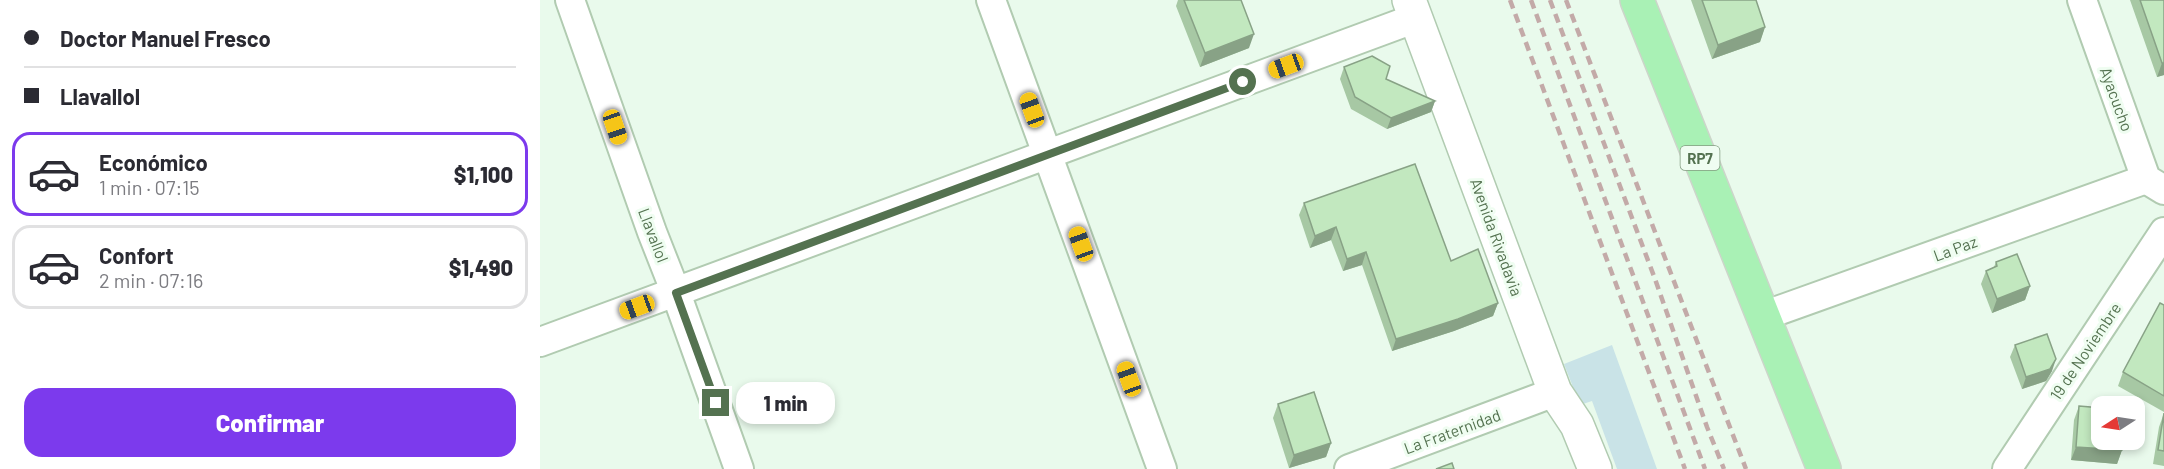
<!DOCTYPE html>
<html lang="es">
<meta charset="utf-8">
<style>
:root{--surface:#fff;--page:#f2f2f3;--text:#2b2b33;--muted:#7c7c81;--line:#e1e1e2;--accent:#7c3aed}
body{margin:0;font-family:Barlow,sans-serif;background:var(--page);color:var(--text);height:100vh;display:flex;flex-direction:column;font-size:22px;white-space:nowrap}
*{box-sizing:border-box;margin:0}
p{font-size:20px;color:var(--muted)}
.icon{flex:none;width:33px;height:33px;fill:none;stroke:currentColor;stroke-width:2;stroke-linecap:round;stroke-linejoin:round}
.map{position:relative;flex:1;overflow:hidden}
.sheet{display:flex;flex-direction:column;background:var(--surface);width:540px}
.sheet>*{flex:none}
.banner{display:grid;align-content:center;height:132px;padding:0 24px;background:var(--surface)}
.needle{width:39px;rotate:258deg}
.fabs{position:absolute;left:1551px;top:396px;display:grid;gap:12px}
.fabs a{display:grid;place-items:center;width:54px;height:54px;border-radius:12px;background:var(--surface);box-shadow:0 3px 9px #0003;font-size:30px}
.end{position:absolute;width:27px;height:27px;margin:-14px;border:8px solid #547250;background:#fff;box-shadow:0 0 0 3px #fff}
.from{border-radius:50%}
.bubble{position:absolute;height:42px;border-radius:18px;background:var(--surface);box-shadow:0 3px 9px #0003;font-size:20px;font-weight:800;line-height:42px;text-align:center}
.car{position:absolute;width:18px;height:36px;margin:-18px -9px;border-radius:8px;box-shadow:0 0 4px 2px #0007;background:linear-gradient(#f5c518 24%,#345 0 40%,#f5c518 0 76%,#345 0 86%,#f5c518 0)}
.banner b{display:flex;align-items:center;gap:21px;height:57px;font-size:22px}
.banner b+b{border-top:2px solid var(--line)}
.banner i{width:15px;height:15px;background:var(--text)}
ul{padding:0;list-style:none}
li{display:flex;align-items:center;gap:18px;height:84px;margin:0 12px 9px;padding:0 12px;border:3px solid var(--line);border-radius:18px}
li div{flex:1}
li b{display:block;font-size:22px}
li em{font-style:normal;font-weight:800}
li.current{border-color:var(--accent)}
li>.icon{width:54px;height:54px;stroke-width:1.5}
.cta{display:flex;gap:12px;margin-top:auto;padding:12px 24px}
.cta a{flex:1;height:69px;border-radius:18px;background:var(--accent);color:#fff;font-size:24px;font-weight:800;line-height:69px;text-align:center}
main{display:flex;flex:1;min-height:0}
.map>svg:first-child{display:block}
</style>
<main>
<section class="sheet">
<div class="banner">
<b><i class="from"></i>Doctor Manuel Fresco</b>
<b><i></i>Llavallol</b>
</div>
<ul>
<li class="current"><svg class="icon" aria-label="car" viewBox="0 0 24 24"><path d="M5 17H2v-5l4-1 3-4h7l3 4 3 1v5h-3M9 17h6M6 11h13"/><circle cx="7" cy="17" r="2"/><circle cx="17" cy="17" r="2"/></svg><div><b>Económico</b><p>1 min · 07:15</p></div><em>$1,100</em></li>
<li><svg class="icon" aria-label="car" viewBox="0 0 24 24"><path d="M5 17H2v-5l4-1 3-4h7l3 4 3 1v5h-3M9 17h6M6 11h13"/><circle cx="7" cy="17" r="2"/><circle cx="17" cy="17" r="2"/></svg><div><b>Confort</b><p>2 min · 07:16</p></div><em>$1,490</em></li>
</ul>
<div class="cta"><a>Confirmar</a></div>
</section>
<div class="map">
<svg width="1624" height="469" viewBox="0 0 1624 469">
<rect width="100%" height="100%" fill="#e9faec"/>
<path fill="#c9e3e7" d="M1072,345L1117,469H1077L1052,401L1040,405L1024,364Z"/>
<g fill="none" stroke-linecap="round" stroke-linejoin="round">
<defs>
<path id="minor" d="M30,0L112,232L136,293L199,469
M451,0L622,469
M1542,0L1606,179L1624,190
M1223,316L1606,179
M0,342L876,18
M809,469L1015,392
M1467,469L1624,232"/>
<path id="tertiary" d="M869,0L1015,392L1037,425L1055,469"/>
<path id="primary" d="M1097,0L1284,469"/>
</defs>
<use href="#minor" stroke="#b1cbb1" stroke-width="32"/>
<use href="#tertiary" stroke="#b1cbb1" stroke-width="36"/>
<use href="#primary" stroke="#ccd5ca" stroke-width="36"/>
<use href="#minor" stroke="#fff" stroke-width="28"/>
<use href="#tertiary" stroke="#fff" stroke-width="33"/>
<use href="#primary" stroke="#a9f1b5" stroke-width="33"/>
<path stroke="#c3aaa8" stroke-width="4.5" stroke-dasharray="9 6" stroke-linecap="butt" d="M970,0L1145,469
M991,0L1165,469
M1010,0L1115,279L1167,427L1184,469
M1026,0L1206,469"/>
</g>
<path fill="#a7c8a4" d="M638,0H644L709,48L660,67L636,6Z
M1151,0H1216L1225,27L1220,42L1172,59Z
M1590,0H1624V75L1617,77Z
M804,67L846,79L895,101L891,112L847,129L811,109L800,79Z
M764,203L911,261L958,303L953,316L914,331L852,351L822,265L803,271L791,240L770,248L759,215Z
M1456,262L1490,286L1485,300L1452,313L1441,284L1446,271L1454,267Z
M1624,305V412L1578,386L1583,372Z
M1475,345L1512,371L1506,381L1482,389L1470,357Z
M738,404L791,443L786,457L749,468L733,418Z
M1539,406L1582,450L1577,464L1531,460L1534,420Z
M1624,413V466L1613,464L1619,427Z"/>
<path fill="#88a286" d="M1225,27L1220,42L1172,59L1178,45Z
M714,34L709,48L660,67L665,53Z
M1622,63H1624V75L1617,77Z
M895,101L891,112L847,129L851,118Z
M796,227L791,240L770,248L775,236Z
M826,252L822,265L803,271L807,259Z
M1490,286L1485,300L1452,313L1457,299Z
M958,303L953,316L914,331L852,351L856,339Z
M1516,359L1512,371L1506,381L1482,389L1486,377Z
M791,443L786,457L749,468L754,455Z
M1536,447L1582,450L1577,464L1531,460Z"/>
<path fill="#c2e8bf" stroke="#88a286" stroke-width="1.5" d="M644,0H701L714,34L665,53Z
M1162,0H1216L1225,27L1178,45Z
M1600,0H1624V63H1622Z
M832,56L850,66L846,79L895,101L851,118L815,97L804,67Z
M875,164L911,261L938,249L958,303L918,319L856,339L826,252L807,259L796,227L775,236L764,203Z
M1477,254L1490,286L1457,299L1446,271L1457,266L1456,262Z
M1620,303L1624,305V396L1583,372Z
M1507,334L1516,359L1510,369L1486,377L1475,345Z
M774,392L791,443L754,455L738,404Z
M1539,406L1562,408V440H1583L1582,450L1536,447Z
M1624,413V451L1618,450Z
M912,463L914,469H896Z"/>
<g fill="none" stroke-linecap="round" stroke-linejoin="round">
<path stroke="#547250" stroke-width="8" d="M176,403L136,293L703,82"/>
</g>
<g text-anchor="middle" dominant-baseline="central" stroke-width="6" stroke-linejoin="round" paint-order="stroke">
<rect fill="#effdf1" stroke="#829c80" stroke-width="1.5" x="1140.5" y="146" width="39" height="24" rx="4.5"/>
<g font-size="15" font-weight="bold" fill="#547250">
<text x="1160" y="158">RP7</text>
</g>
<g font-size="16" fill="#547250" stroke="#effdf1">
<text transform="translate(1577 99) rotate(70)">Ayacucho</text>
<text transform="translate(114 235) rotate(69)">Llavallol</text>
<text transform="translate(957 237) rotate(70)">Avenida Rivadavia</text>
<text transform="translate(1415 248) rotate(-20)">La Paz</text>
<text transform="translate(1545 351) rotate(-56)">19 de Noviembre</text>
<text transform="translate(912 431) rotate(-20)">La Fraternidad</text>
</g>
</g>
</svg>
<div class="fabs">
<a><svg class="needle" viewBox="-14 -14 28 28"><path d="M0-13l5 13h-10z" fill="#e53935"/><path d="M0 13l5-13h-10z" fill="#7c7c81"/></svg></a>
</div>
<i class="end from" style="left:703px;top:82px"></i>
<i class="end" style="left:176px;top:403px"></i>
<div class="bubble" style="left:196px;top:382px;width:99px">1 min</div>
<i class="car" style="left:746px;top:66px;rotate:250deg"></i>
<i class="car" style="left:492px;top:110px;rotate:340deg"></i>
<i class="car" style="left:75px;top:127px;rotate:161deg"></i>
<i class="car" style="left:541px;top:244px;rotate:340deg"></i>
<i class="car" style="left:97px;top:307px;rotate:250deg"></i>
<i class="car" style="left:589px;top:379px;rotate:340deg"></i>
</div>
</main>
